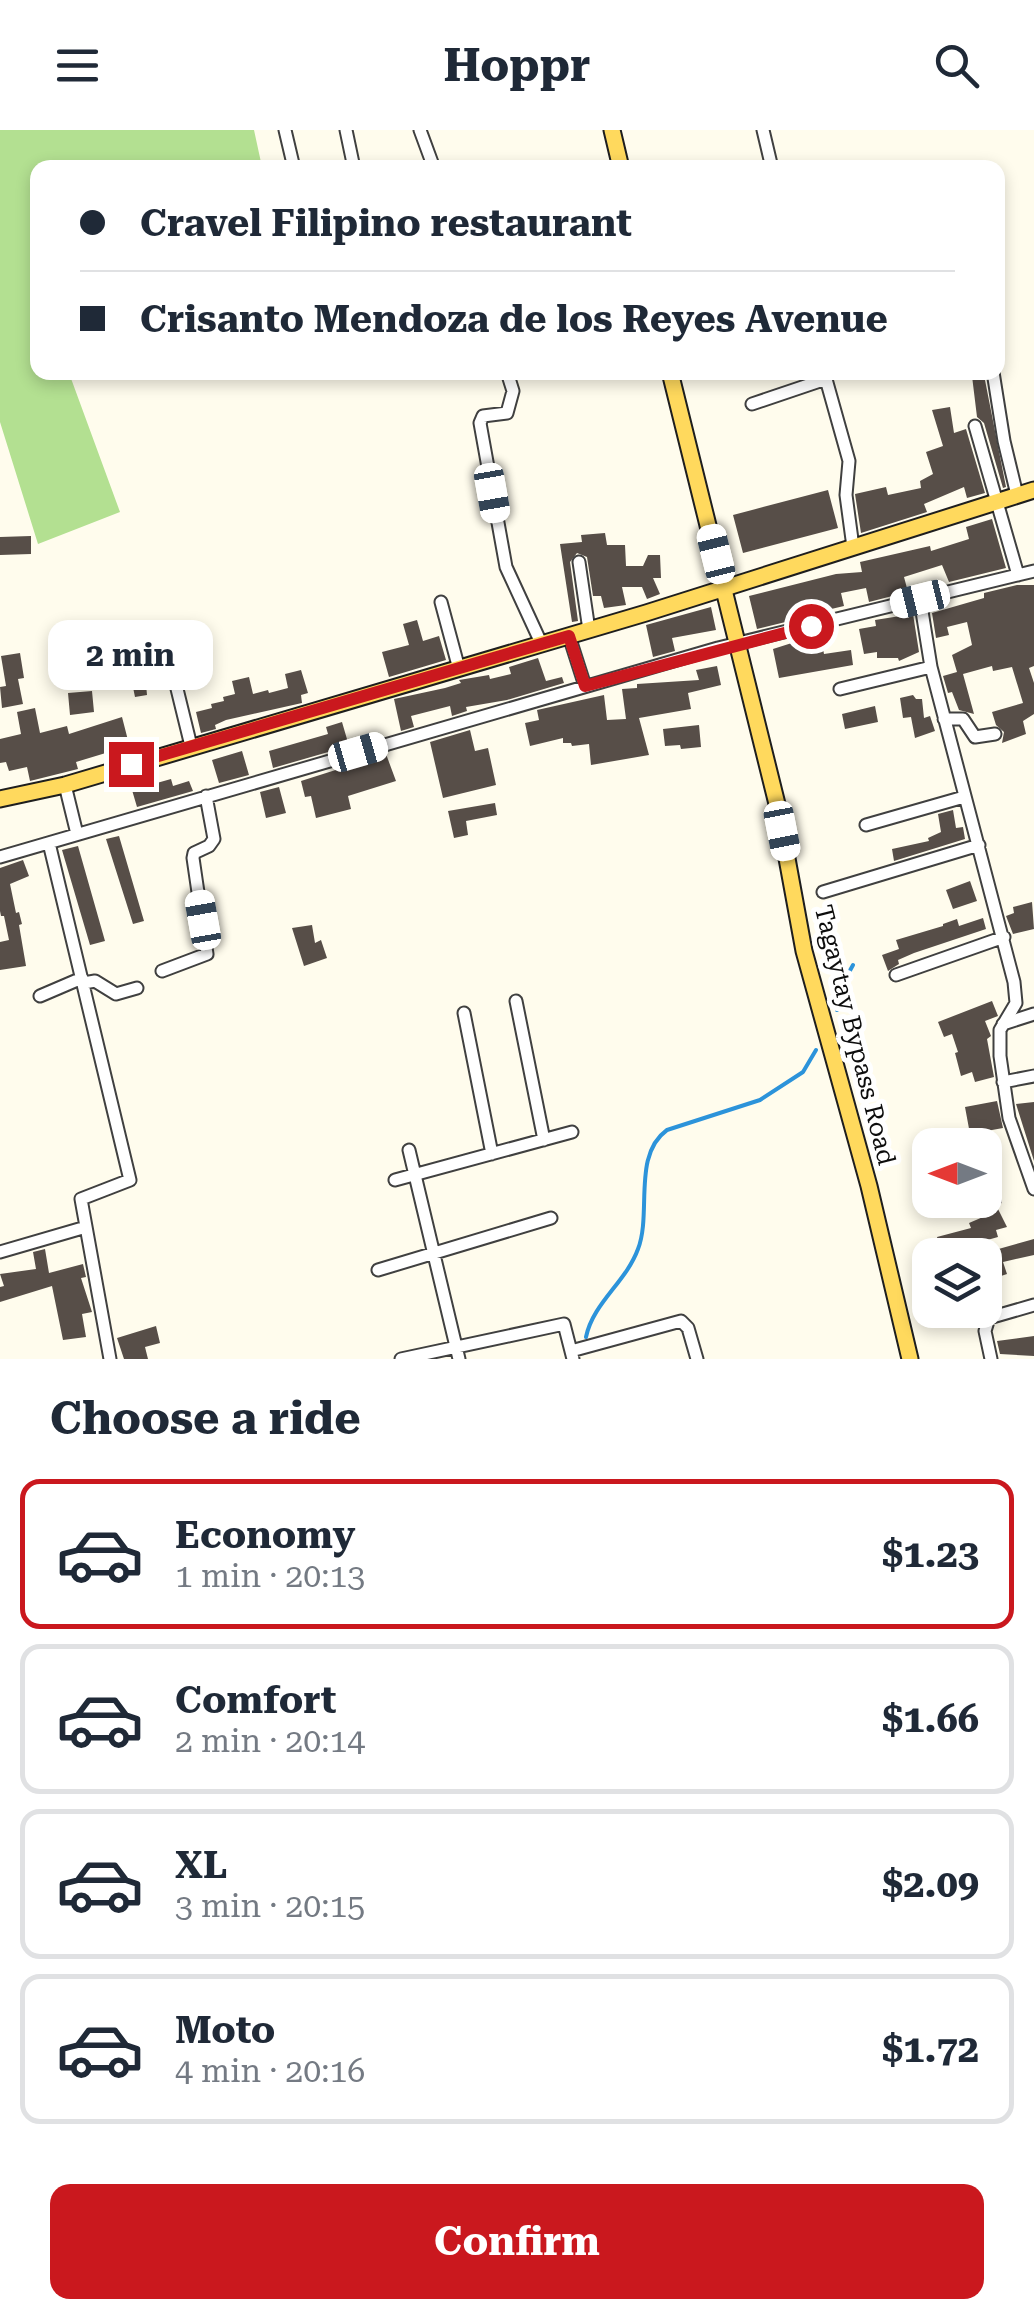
<!DOCTYPE html>
<meta charset="utf-8">
<style>
:root{--surface:#fff;--page:#f2f2f3;--text:#1f2937;--muted:#747a83;--line:#e0e1e3;--accent:#ca181e}
body{margin:0;font-family:"Roboto Serif",serif;background:var(--page);color:var(--text);height:100vh;display:flex;flex-direction:column;font-size:38px;white-space:nowrap}
*{box-sizing:border-box;margin:0}
p{font-size:32px;color:var(--muted)}
.icon{flex:none;width:55px;height:55px;fill:none;stroke:currentColor;stroke-width:2;stroke-linecap:round;stroke-linejoin:round}
.map{position:relative;height:1229px;overflow:hidden}
.details{display:flex;flex-direction:column;background:var(--surface);flex:1}
.details>*{flex:none}
.top-card{position:absolute;left:30px;top:30px;width:975px;height:220px;border-radius:20px;box-shadow:0 5px 15px #0003;display:grid;align-content:center;height:220px;padding:0 50px;background:var(--surface)}
.needle{width:65px;rotate:270deg}
.buttons{position:absolute;left:912px;top:998px;display:grid;gap:20px}
.buttons a{display:grid;place-items:center;width:90px;height:90px;border-radius:20px;background:var(--surface);box-shadow:0 5px 15px #0003;font-size:50px}
.end{position:absolute;width:45px;height:45px;margin:-22px;border:12px solid #ca181e;background:#fff;box-shadow:0 0 0 5px #fff}
.from{border-radius:50%}
.bubble{position:absolute;height:70px;border-radius:20px;background:var(--surface);box-shadow:0 5px 15px #0003;font-size:32px;font-weight:700;line-height:70px;text-align:center}
.car{position:absolute;width:30px;height:60px;margin:-30px -15px;border-radius:12px;box-shadow:0 0 8px 2px #0007;background:linear-gradient(#fff 24%,#345 0 40%,#fff 0 76%,#345 0 86%,#fff 0)}
.top-card b{display:flex;align-items:center;gap:35px;height:95px;font-size:38px}
.top-card b+b{border-top:2px solid var(--line)}
.top-card i{width:25px;height:25px;background:var(--text)}
ul{padding:0;list-style:none}
li{display:flex;align-items:center;gap:30px;height:150px;margin:0 20px 15px;padding:0 30px;border:5px solid var(--line);border-radius:20px}
li div{flex:1}
li b{display:block;font-size:38px}
li em{font-style:normal;font-weight:700}
li.active{border-color:var(--accent)}
li>.icon{width:90px;height:90px;stroke-width:1.5}
h2{padding:0 50px;font-size:45px;line-height:120px}
.button{display:flex;gap:20px;margin-top:auto;padding:20px 50px}
.button a{flex:1;height:115px;border-radius:20px;background:var(--accent);color:#fff;font-size:40px;font-weight:700;line-height:115px;text-align:center}
header{display:flex;justify-content:space-between;align-items:center;height:130px;padding:0 50px;background:var(--surface);font-size:45px;font-weight:700}
.map>svg:first-child{display:block}
</style>
<header><svg class="icon" aria-label="menu" viewBox="0 0 24 24"><path d="M4 6h16M4 12h16M4 18h16"/></svg>Hoppr<svg class="icon" aria-label="search" viewBox="0 0 24 24"><circle cx="10" cy="10" r="6"/><path d="M15 15l6 6"/></svg></header>
<div class="map">
<svg width="1034" height="1229" viewBox="0 0 1034 1229">
<rect width="100%" height="100%" fill="#fffced"/>
<path fill="#b3e091" d="M0,0H254L262,37L38,38V242L69,243L120,382L38,414L0,292Z"/>
<g fill="none" stroke-linecap="round" stroke-linejoin="round">
<path stroke="#2c93da" stroke-width="4" d="M837,880L842,855L853,835
M586,1207C593,1173 626,1152 638,1119C652,1083 632,1025 667,1000L760,970L803,942L816,920"/>
</g>
<path fill="#574e48" d="M984,245L1006,357L1003,358L984,293L977,287L972,246Z
M950,277L954,303L966,299L985,363L967,368L964,357L924,374L927,382L861,403L855,364L886,357L888,365L921,358L920,351L933,344L926,322L943,316L932,280Z
M828,360L838,398L743,423L733,385Z
M992,389L1006,438L949,452L942,435L904,447L908,462L869,472L866,458L841,463L844,476L827,480L826,473L804,478L806,487L757,499L749,466L836,444L862,442L860,432L930,416L931,421L969,409L966,397Z
M605,403L607,415H625L626,436H643L648,425H660L661,448H653L660,464L647,469L642,457H622L626,475L604,478L601,466H593L587,427L577,423L570,432L578,491L572,492L560,414L582,412L581,405Z
M31,406V424L0,425V407Z
M1017,455H1034V536L1029,538L1034,553V584L1023,591L1026,604L1002,613L1004,602L996,595L992,582L1023,573L1012,537L993,541L992,536L963,544L974,584L959,580L952,562L948,563L943,546L957,542L952,525L972,515L967,492L947,497L949,505L936,508L932,483L984,468V463Z
M711,477L716,500L672,508L675,521L653,527L646,495Z
M913,484L919,522L899,531L898,528H877V522L864,524L859,499L876,496L875,490Z
M417,490L423,511L439,506L446,530L389,547L382,522L409,515L403,494Z
M820,504L824,524L851,520L853,535L779,548L773,519Z
M20,523L24,548L18,549L23,574L2,578L0,557L6,556L1,526Z
M538,528L546,551L562,547L564,553L507,570L466,577L467,581L452,586L450,576L411,586L414,597L401,601L394,569L445,558L461,553L459,550L489,545L490,549L511,544L509,537Z
M157,531L161,551L146,554L147,565L135,567L129,538Z
M717,536L721,555L688,563L691,579L639,588L649,625L591,635L589,614L572,616L571,613H563V608L530,616L525,593L539,590L537,580L604,565L607,590L626,589L622,559L637,558V554L699,550L696,540Z
M301,540L308,563L301,565L302,573L226,590L215,595L216,599L201,603L196,582L212,578L211,574L224,571L223,567L235,564L232,551L249,547L253,564L268,560L269,563L288,558L285,544Z
M92,561L94,582L70,585L68,563Z
M913,565L916,569H922L924,588L930,586L935,601L915,608L911,587L903,588L900,568Z
M875,576L878,592L845,599L842,584Z
M35,578L40,603L67,596L69,604L122,587L131,622L110,627L109,622L76,632L78,639L30,651L27,637L9,641L6,632L0,633V609L21,604L17,582Z
M342,592L349,616L273,638L269,621L328,604L326,597Z
M699,595L701,617L681,619L680,615L665,616L663,599Z
M470,600L475,621L488,618L496,655L443,668L430,612Z
M242,621L249,645L219,653L212,630Z
M386,624L396,651L348,666L351,679L316,688L311,666L305,667L301,651Z
M171,649L173,656L189,651L193,661L137,677L132,660Z
M279,657L286,683L266,688L260,662Z
M495,673L497,685L466,691L468,705L454,708L448,681Z
M953,680L956,698L963,697L965,709L894,731L892,719L929,711L928,708L941,702L938,684Z
M119,706L144,791L133,794L106,709Z
M78,716L105,811L90,815L62,720Z
M23,730L29,746L10,754L16,783L19,782L22,794L19,795L26,836L0,840V812L9,810L4,786H1L0,781V738Z
M970,751L977,771L953,779L946,760Z
M1032,772L1034,799L1013,804L1006,786L1014,783L1013,777Z
M983,788L986,799L914,823L898,830L899,834L888,841L882,825L899,819L896,810L943,796V794L957,789L959,796Z
M312,795L315,813L321,810L327,828L304,836L292,798Z
M992,871L998,886L985,891L991,906L987,909L994,947L975,952L972,942L961,946L955,923L958,922L952,904L944,907L938,892Z
M997,971L1003,998L970,1004L965,977Z
M1034,972V1031L1016,974Z
M998,1018L1002,1032L988,1036L993,1054L997,1053L1002,1073L996,1075L1007,1097L996,1100L998,1107L941,1123L937,1107L971,1098L969,1093L983,1087L979,1070H985V1023Z
M1034,1109V1125L1003,1132L1007,1144L995,1148L991,1133L998,1130L995,1120Z
M45,1119L49,1143L83,1134L86,1147L81,1148L92,1182L82,1184L86,1207L63,1210L52,1156L0,1172V1157L4,1156L0,1144L36,1139L33,1122Z
M156,1196L160,1213L145,1217L148,1229H124L117,1208Z
M1034,1206V1226L1000,1224L997,1211Z"/>
<g fill="none" stroke-linecap="round" stroke-linejoin="round">
<defs>
<path id="minor" d="M285,0L294,38
M346,0L354,38
M420,0L434,38
M763,0L772,38
M507,242L513,261L507,283L483,286L480,293L506,437L542,515
M824,242L849,331L846,365L853,417
M993,242L1004,311L1017,365
M752,274L826,249
M975,296L1018,445
M579,432L589,500
M920,469L931,537L1014,852L1016,873L1000,900V926L1009,988L1034,1059
M441,472L459,539
M569,506L585,556
M81,529L166,514L191,616
M840,559L931,537
M944,589H963L975,607L995,604
M65,655L77,704
M866,695L964,667
M49,713L130,1050L81,1069L110,1229
M0,727L718,518L1034,441
M823,762L979,715
M162,841L207,824L193,728L194,723L209,716L214,709L206,666
M896,845L1004,807
M84,853L95,851L116,864L137,858
M40,866L82,848
M516,871L544,1010
M464,883L492,1024
M1003,894L1034,884
M1003,952L1034,946
M409,1020L459,1229
M395,1050L572,1002
M0,1122L86,1097
M378,1140L551,1088
M571,1221L681,1191L688,1198L697,1229
M401,1229L564,1194L573,1229
M991,1229L985,1201L989,1188L1034,1175"/>
<path id="major" d="M612,0L621,38
M670,242L777,674L804,821L869,1056L910,1229
M0,669L65,655L646,483L1034,360"/>
</defs>
<use href="#minor" stroke="#404040" stroke-width="15"/>
<use href="#major" stroke="#1e1e1e" stroke-width="19"/>
<use href="#minor" stroke="#fff" stroke-width="11"/>
<use href="#major" stroke="#ffd95d" stroke-width="15"/>
</g>
<g fill="none" stroke-linecap="round" stroke-linejoin="round">
<path stroke="#ca181e" stroke-width="12" d="M131,634L569,506L585,556L811,496"/>
</g>
<g text-anchor="middle" dominant-baseline="central" stroke-width="10" stroke-linejoin="round" paint-order="stroke">
<g font-size="25" fill="#0d0d0d" stroke="#fff">
<text transform="translate(855 905) rotate(76)">Tagaytay Bypass Road</text>
</g>
</g>
</svg>
<div class="buttons">
<a><svg class="needle" viewBox="-14 -14 28 28"><path d="M0-13l5 13h-10z" fill="#e53935"/><path d="M0 13l5-13h-10z" fill="#747a83"/></svg></a>
<a><svg class="icon" aria-label="layers" viewBox="0 0 24 24"><path d="M12 4l9 5-9 5-9-5zM3 14l9 5 9-5"/></svg></a>
</div>
<i class="end from" style="left:811px;top:496px"></i>
<i class="end" style="left:131px;top:634px"></i>
<div class="bubble" style="left:48px;top:490px;width:165px">2 min</div>
<i class="car" style="left:492px;top:363px;rotate:170deg"></i>
<i class="car" style="left:716px;top:424px;rotate:346deg"></i>
<i class="car" style="left:920px;top:469px;rotate:256deg"></i>
<i class="car" style="left:358px;top:622px;rotate:74deg"></i>
<i class="car" style="left:782px;top:701px;rotate:169deg"></i>
<i class="car" style="left:203px;top:790px;rotate:350deg"></i>
<div class="top-card">
<b><i class="from"></i>Cravel Filipino restaurant</b>
<b><i></i>Crisanto Mendoza de los Reyes Avenue</b>
</div>
</div>
<section class="details">
<h2>Choose a ride</h2>
<ul>
<li class="active"><svg class="icon" aria-label="car" viewBox="0 0 24 24"><path d="M5 17H2v-5l4-1 3-4h7l3 4 3 1v5h-3M9 17h6M6 11h13"/><circle cx="7" cy="17" r="2"/><circle cx="17" cy="17" r="2"/></svg><div><b>Economy</b><p>1 min · 20:13</p></div><em>$1.23</em></li>
<li><svg class="icon" aria-label="car" viewBox="0 0 24 24"><path d="M5 17H2v-5l4-1 3-4h7l3 4 3 1v5h-3M9 17h6M6 11h13"/><circle cx="7" cy="17" r="2"/><circle cx="17" cy="17" r="2"/></svg><div><b>Comfort</b><p>2 min · 20:14</p></div><em>$1.66</em></li>
<li><svg class="icon" aria-label="car" viewBox="0 0 24 24"><path d="M5 17H2v-5l4-1 3-4h7l3 4 3 1v5h-3M9 17h6M6 11h13"/><circle cx="7" cy="17" r="2"/><circle cx="17" cy="17" r="2"/></svg><div><b>XL</b><p>3 min · 20:15</p></div><em>$2.09</em></li>
<li><svg class="icon" aria-label="car" viewBox="0 0 24 24"><path d="M5 17H2v-5l4-1 3-4h7l3 4 3 1v5h-3M9 17h6M6 11h13"/><circle cx="7" cy="17" r="2"/><circle cx="17" cy="17" r="2"/></svg><div><b>Moto</b><p>4 min · 20:16</p></div><em>$1.72</em></li>
</ul>
<div class="button"><a>Confirm</a></div>
</section>
